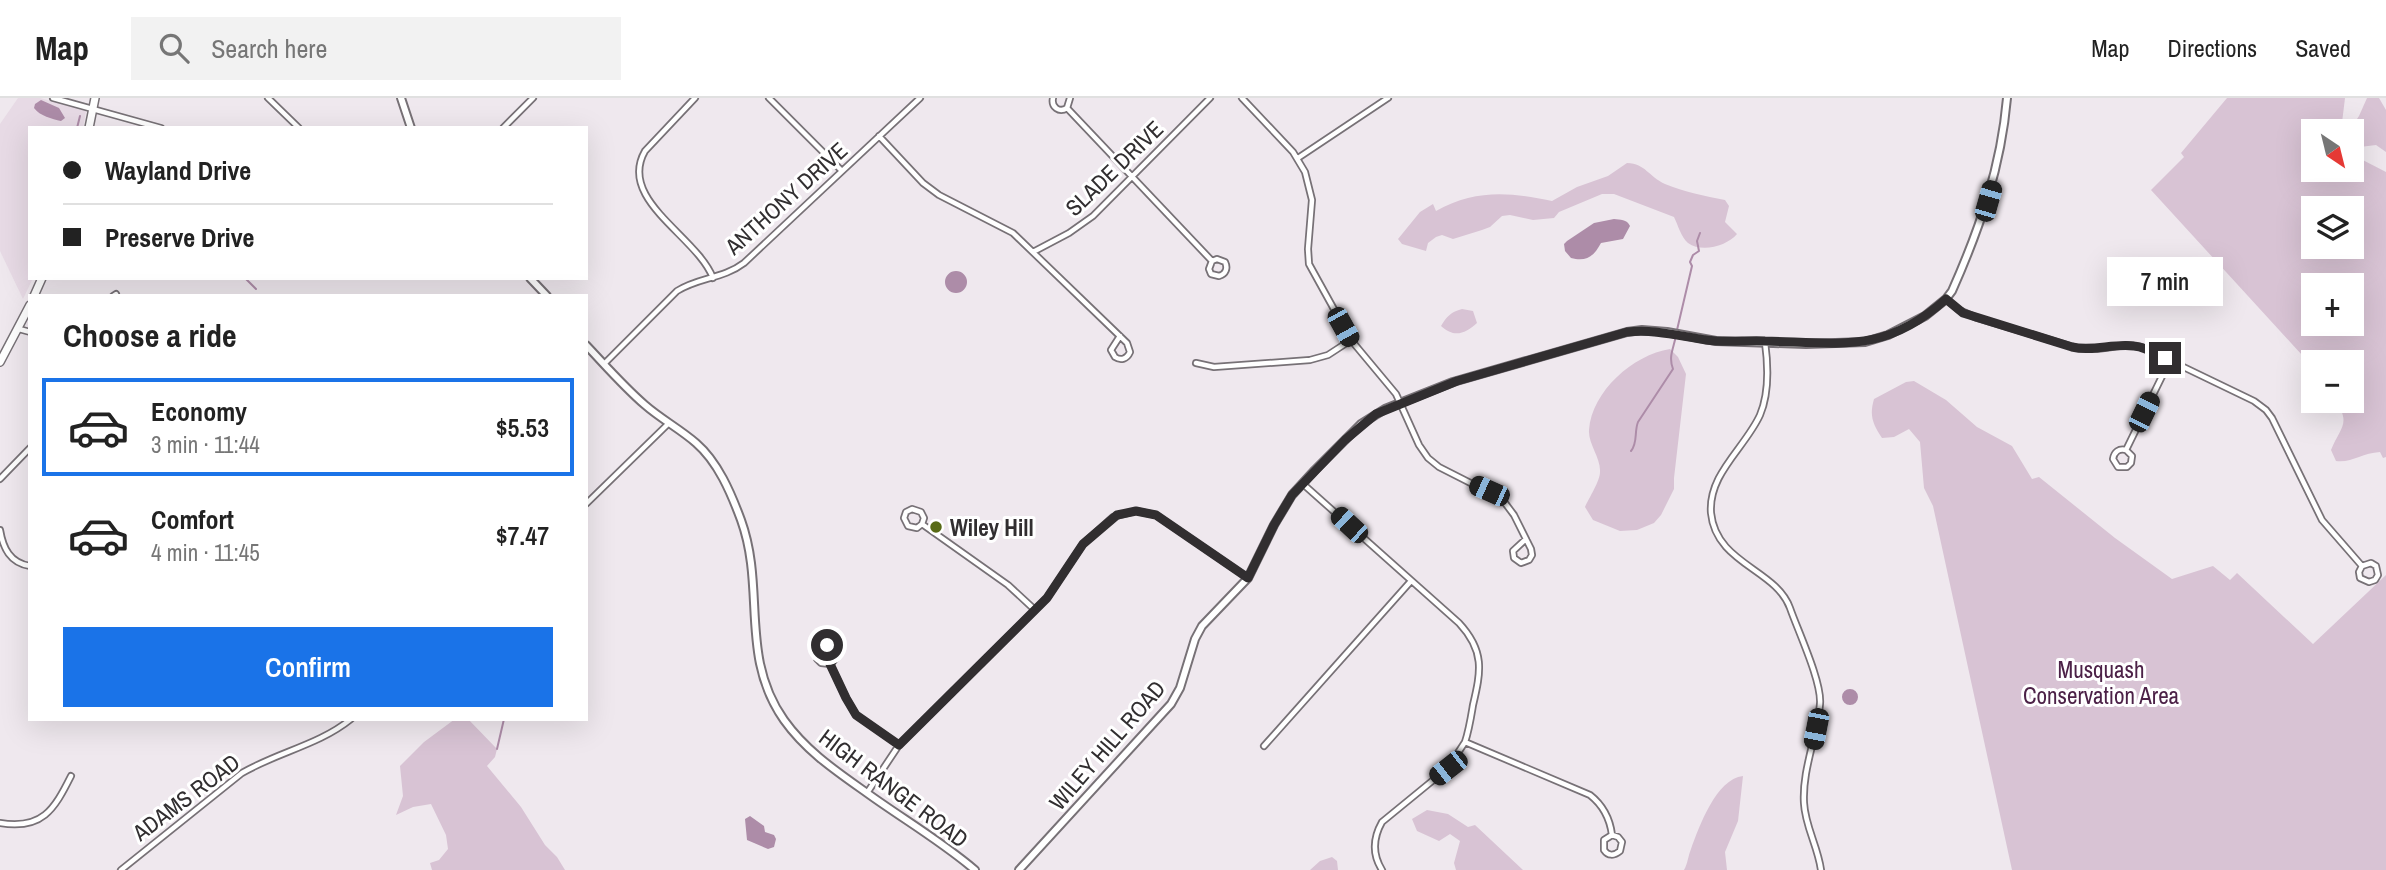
<!DOCTYPE html>
<meta charset="utf-8">
<style>
:root{--surface:#fff;--page:#f2f2f2;--text:#222;--muted:#767676;--line:#e0e0e0;--accent:#1a73e8}
body{margin:0;font-family:"Archivo Narrow",sans-serif;background:var(--page);color:var(--text);height:100vh;display:flex;flex-direction:column;font-size:26px;white-space:nowrap}
*{box-sizing:border-box;margin:0}
p{font-size:23px;color:var(--muted)}
.icon{flex:none;width:38px;height:38px;fill:none;stroke:currentColor;stroke-width:2;stroke-linecap:round;stroke-linejoin:round}
.map{position:relative;flex:1;overflow:hidden}
.sheet{position:absolute;left:28px;top:196px;width:560px;height:427px;display:flex;flex-direction:column;background:var(--surface);border-radius:0px;box-shadow:0 7px 28px #0002}
.sheet>*{flex:none}
.hud{position:absolute;left:28px;top:28px;width:560px;height:154px;border-radius:0px;box-shadow:0 7px 28px #0002;display:grid;align-content:center;height:154px;padding:0 35px;background:var(--surface)}
.needle{width:46px;rotate:145deg}
.tools{position:absolute;left:2301px;top:21px;display:grid;gap:14px}
.tools a{display:grid;place-items:center;width:63px;height:63px;border-radius:0px;background:var(--surface);box-shadow:0 7px 28px #0002;font-size:35px}
.end{position:absolute;width:32px;height:32px;margin:-16px;border:9px solid #312e30;background:#fff;box-shadow:0 0 0 4px #fff}
.from{border-radius:50%}
.bubble{position:absolute;height:49px;border-radius:0px;background:var(--surface);box-shadow:0 7px 28px #0002;font-size:23px;font-weight:600;line-height:49px;text-align:center}
.car{position:absolute;width:21px;height:42px;margin:-21px -10px;border-radius:9px;box-shadow:0 0 5px 2px #0007;background:linear-gradient(#222 24%,#8ab4d8 0 40%,#222 0 76%,#8ab4d8 0 86%,#222 0)}
.hud b{display:flex;align-items:center;gap:24px;height:66px;font-size:26px}
.hud b+b{border-top:2px solid var(--line)}
.hud i{width:18px;height:18px;background:var(--text)}
ul{padding:0;list-style:none}
li{display:flex;align-items:center;gap:21px;height:98px;margin:0 14px 10px;padding:0 21px;border:4px solid transparent;border-radius:0px}
li div{flex:1}
li b{display:block;font-size:26px}
li em{font-style:normal;font-weight:600}
li.on{border-color:var(--accent)}
li>.icon{width:63px;height:63px;stroke-width:1.5}
h2{padding:0 35px;font-size:32px;line-height:84px}
.primary-button{display:flex;gap:14px;margin-top:auto;padding:14px 35px}
.primary-button a{flex:1;height:80px;border-radius:0px;background:var(--accent);color:#fff;font-size:28px;font-weight:600;line-height:80px;text-align:center}
header{display:flex;align-items:center;gap:42px;box-sizing:border-box;height:98px;padding:0 35px;background:var(--surface);border-bottom:2px solid var(--line)}
header strong{font-size:33px}
nav{display:flex;gap:38px;margin-inline-start:auto;font-size:24px}
.search{width:490px;height:63px;background:var(--page);display:flex;align-items:center;gap:18px;box-sizing:border-box;padding:0 24px;border-radius:0px;color:var(--muted);font-size:26px}
.map>svg:first-child{display:block}
</style>
<header>
<strong>Map</strong>
<div class="search"><svg class="icon" aria-label="search" viewBox="0 0 24 24"><circle cx="10" cy="10" r="6"/><path d="M15 15l6 6"/></svg>Search here</div>
<nav><a>Map</a><a>Directions</a><a>Saved</a></nav>
</header>
<div class="map">
<svg width="2386" height="772" viewBox="0 0 2386 772">
<rect width="100%" height="100%" fill="#efe8ee"/>
<path fill="#e7dae5" d="M18,0H40L86,13L83,30H30V180H33L23,201L0,153V26Z"/>
<path fill="#d8c3d4" fill-rule="evenodd" d="M2227,0H2345L2341,33H2314V72H2352V33H2349L2359,18L2367,0H2379L2386,12V54L2376,47L2360,49L2353,53V57L2386,74V359L2383,360L2380,354C2362,355 2352,365 2336,363L2331,352C2339,331 2353,324 2334,303H2352V264H2314L2313,269L2151,92L2184,59L2181,55ZM2352,110V149H2314V110ZM2314,187H2352V226H2314Z
M1627,65C1646,66 1648,78 1665,86C1684,94 1705,98 1725,102L1729,108L1725,124L1737,136C1727,148 1702,155 1688,145C1681,139 1678,127 1674,119L1614,96H1602L1559,114L1554,120L1533,122L1510,117L1502,118L1490,129L1482,132L1453,141L1442,137L1436,139L1428,145L1426,153L1402,146L1398,141L1420,114L1433,106L1436,113C1475,91 1510,94 1552,103L1577,89L1608,78Z
M1462,211L1473,213L1477,225C1465,236 1454,240 1441,228C1447,218 1451,214 1462,211Z
M1670,251L1678,259L1686,276L1674,380V391L1661,417L1654,425L1637,432L1620,433L1593,422L1585,409C1589,400 1600,383 1600,374C1601,360 1588,346 1589,332C1592,293 1633,257 1670,251Z
M1914,283L1946,302L1977,329L2012,348L2032,381L2039,379L2115,440L2172,481L2213,468L2230,482L2237,475L2313,546L2386,477V772H2012L1933,408L1924,390L1920,344L1909,331L1894,339L1882,340C1873,326 1869,318 1874,301L1906,284Z
M455,621H468L497,651L495,659L487,668L521,709L545,747L557,759L565,772H432L430,765L439,762L448,751L446,737L431,706L413,709L396,717L403,698L400,668L424,644Z
M1743,678L1738,723L1725,754L1727,772H1684C1688,765 1688,758 1691,751C1699,729 1716,681 1743,678Z
M1427,712L1448,716L1468,729L1475,727L1523,772H1456L1454,765L1460,743L1450,736L1439,743L1417,733L1412,721Z
M1332,759L1337,763L1338,772H1310L1320,763Z"/>
<path fill="#ad8ca8" d="M41,2L59,10L65,20L61,23C52,21 40,18 34,10L35,6Z
M1614,121C1620,122 1627,121 1630,128L1623,141L1601,145C1594,158 1587,164 1571,160L1565,153L1564,146L1567,143L1594,125Z
M945 184a11 11 0 1 1 22 0a11 11 0 1 1-22 0Z
M1842 599a8 8 0 1 1 16 0a8 8 0 1 1-16 0Z
M750,718L764,728L765,734L774,737L776,741L774,749L768,751L747,742L745,721Z"/>
<g fill="none" stroke-linecap="round" stroke-linejoin="round">
<path stroke="#ad8ca8" stroke-width="2" d="M77,30L80,18
M245,180L256,191
M1677,232L1692,168L1690,164L1693,157L1699,153L1697,143L1700,135
M1631,353C1638,345 1634,334 1638,324L1673,271C1668,258 1674,250 1676,237
M497,651L504,621"/>
<defs>
<path id="street" d="M53,0L161,30
M268,0L299,30
M695,0L645,53C617,102 697,138 713,180
M769,0L842,73
M1053,0C1051,9 1059,15 1067,10
M1242,0L1293,54L1305,74L1312,102L1308,151L1309,166L1351,242L1396,296L1419,347L1428,360L1439,369L1502,401L1514,417L1531,451L1532,457L1529,462L1521,465L1514,460L1513,453L1526,441
M1067,10L1212,163L1209,171L1211,176L1219,178C1226,176 1228,170 1225,164L1217,161L1212,163
M1067,10L1070,0
M503,30L533,0
M879,38L923,85L939,97L1013,135L1127,245L1130,254C1127,261 1121,263 1115,259L1111,252L1120,238
M1298,60L1388,0
M1033,154L1069,135L1093,118L1210,0
M113,198L116,196
M1946,201L1959,212L1977,220L2077,250L2097,251L2127,247L2142,249L2254,303L2266,312L2272,320L2322,422L2362,468L2359,474L2360,480L2369,484L2375,482L2378,477L2376,468L2371,465L2362,468
M19,231L30,234
M1765,244C1768,266 1769,296 1760,317C1745,350 1708,376 1711,415C1716,466 1776,471 1790,510C1798,533 1822,584 1820,606C1817,639 1802,672 1804,705C1805,728 1818,749 1821,772
M1196,265L1214,269L1310,262L1328,257L1351,242
M604,266L677,193C699,179 723,181 744,165L920,0
M2126,352C2119,350 2114,354 2113,361L2118,369H2127L2131,365L2132,358L2126,352L2170,262
M0,381L30,350
M1303,386L1459,525C1485,553 1481,573 1473,607C1471,619 1469,632 1465,644L1590,697C1604,708 1610,721 1612,737L1604,742V752C1608,758 1614,758 1620,753L1622,744L1618,739L1612,737
M586,406L669,325
M922,426L917,430L908,428L904,420L906,414L912,411L921,414L924,420L922,426L1008,487L1035,512
M0,432C3,450 10,465 30,468
M830,566L821,565L817,561V553L821,548H830L834,551L835,560L830,566L846,600L856,617L899,647
M1264,648L1411,483
M867,695L899,647L1047,500L1083,446L1113,419L1136,413L1156,417L1248,480
M0,725C42,732 54,712 71,678
M121,772L242,675C278,654 319,647 351,621
M1382,772C1372,756 1373,740 1382,724L1448,670L1465,644"/>
<path id="secondary" d="M401,0L411,30
M530,180L547,198
M586,247C605,267 624,289 645,307C661,321 680,331 696,345C718,364 731,395 741,422C766,491 739,558 784,622C806,653 836,673 867,695C903,721 941,743 975,772
M1019,772L1171,606L1180,590L1195,541L1202,528L1248,480L1274,427L1292,397L1315,372L1361,326L1385,311L1453,284L1627,234L1642,232L1667,234L1716,243L1806,246L1865,244L1888,237L1925,218L1946,201L1952,193C1980,130 2001,69 2007,0"/>
<path id="primary" d="M89,30L95,0
M34,198L42,180
M0,264L30,207"/>
</defs>
<use href="#street" stroke="#777176" stroke-width="8"/>
<use href="#secondary" stroke="#777176" stroke-width="10"/>
<use href="#primary" stroke="#777176" stroke-width="10"/>
<use href="#street" stroke="#fff" stroke-width="4.5"/>
<use href="#secondary" stroke="#fff" stroke-width="6"/>
<use href="#primary" stroke="#fff" stroke-width="7"/>
</g>
<g fill="none" stroke-linecap="round" stroke-linejoin="round">
<path stroke="#312e30" stroke-width="9" d="M827,547L835,553V560L830,566L846,600L856,617L899,647L1047,500L1083,446L1117,417L1136,413L1156,417L1248,480L1274,427L1292,397L1345,342L1376,316L1457,283L1627,234C1655,231 1679,238 1706,242C1726,245 1746,242 1765,243C1841,245 1885,256 1946,201L1963,215L2072,249C2093,254 2113,245 2134,248C2145,249 2155,255 2165,260"/>
</g>
<circle fill="#586a16" stroke="#fff" stroke-width="2.5" cx="936" cy="429" r="7"/>
<g text-anchor="middle" dominant-baseline="central" stroke-width="6" stroke-linejoin="round" paint-order="stroke">
<g font-size="23" fill="#312e30" stroke="#fff">
<text transform="translate(1114 70) rotate(-44)">SLADE DRIVE</text>
<text transform="translate(786 100) rotate(-42)">ANTHONY DRIVE</text>
<text transform="translate(1107 647) rotate(-49)">WILEY HILL ROAD</text>
<text transform="translate(894 690) rotate(37)">HIGH RANGE ROAD</text>
<text transform="translate(186 699) rotate(-37)">ADAMS ROAD</text>
</g>
<g font-size="23" font-weight="bold" fill="#312e30" stroke="#fff" text-anchor="start">
<text x="950" y="429">Wiley Hill</text>
</g>
<g font-size="23" fill="#4c2147" stroke="#fff">
<text x="2101" y="571">Musquash<tspan x="2101" dy="26">Conservation Area</tspan></text>
</g>
</g>
</svg>
<div class="tools">
<a><svg class="needle" viewBox="-14 -14 28 28"><path d="M0-13l5 13h-10z" fill="#e53935"/><path d="M0 13l5-13h-10z" fill="#767676"/></svg></a>
<a><svg class="icon" aria-label="layers" viewBox="0 0 24 24"><path d="M12 4l9 5-9 5-9-5zM3 14l9 5 9-5"/></svg></a>
<a>+</a>
<a>−</a>
</div>
<i class="end from" style="left:827px;top:547px"></i>
<i class="end" style="left:2165px;top:260px"></i>
<div class="bubble" style="left:2107px;top:159px;width:116px">7 min</div>
<i class="car" style="left:1988px;top:103px;rotate:16deg"></i>
<i class="car" style="left:1343px;top:229px;rotate:151deg"></i>
<i class="car" style="left:2144px;top:314px;rotate:26deg"></i>
<i class="car" style="left:1489px;top:393px;rotate:294deg"></i>
<i class="car" style="left:1349px;top:427px;rotate:313deg"></i>
<i class="car" style="left:1816px;top:631px;rotate:191deg"></i>
<i class="car" style="left:1448px;top:670px;rotate:232deg"></i>
<div class="hud">
<b><i class="from"></i>Wayland Drive</b>
<b><i></i>Preserve Drive</b>
</div>
<section class="sheet">
<h2>Choose a ride</h2>
<ul>
<li class="on"><svg class="icon" aria-label="car" viewBox="0 0 24 24"><path d="M5 17H2v-5l4-1 3-4h7l3 4 3 1v5h-3M9 17h6M6 11h13"/><circle cx="7" cy="17" r="2"/><circle cx="17" cy="17" r="2"/></svg><div><b>Economy</b><p>3 min · 11:44</p></div><em>$5.53</em></li>
<li><svg class="icon" aria-label="car" viewBox="0 0 24 24"><path d="M5 17H2v-5l4-1 3-4h7l3 4 3 1v5h-3M9 17h6M6 11h13"/><circle cx="7" cy="17" r="2"/><circle cx="17" cy="17" r="2"/></svg><div><b>Comfort</b><p>4 min · 11:45</p></div><em>$7.47</em></li>
</ul>
<div class="primary-button"><a>Confirm</a></div>
</section>
</div>
